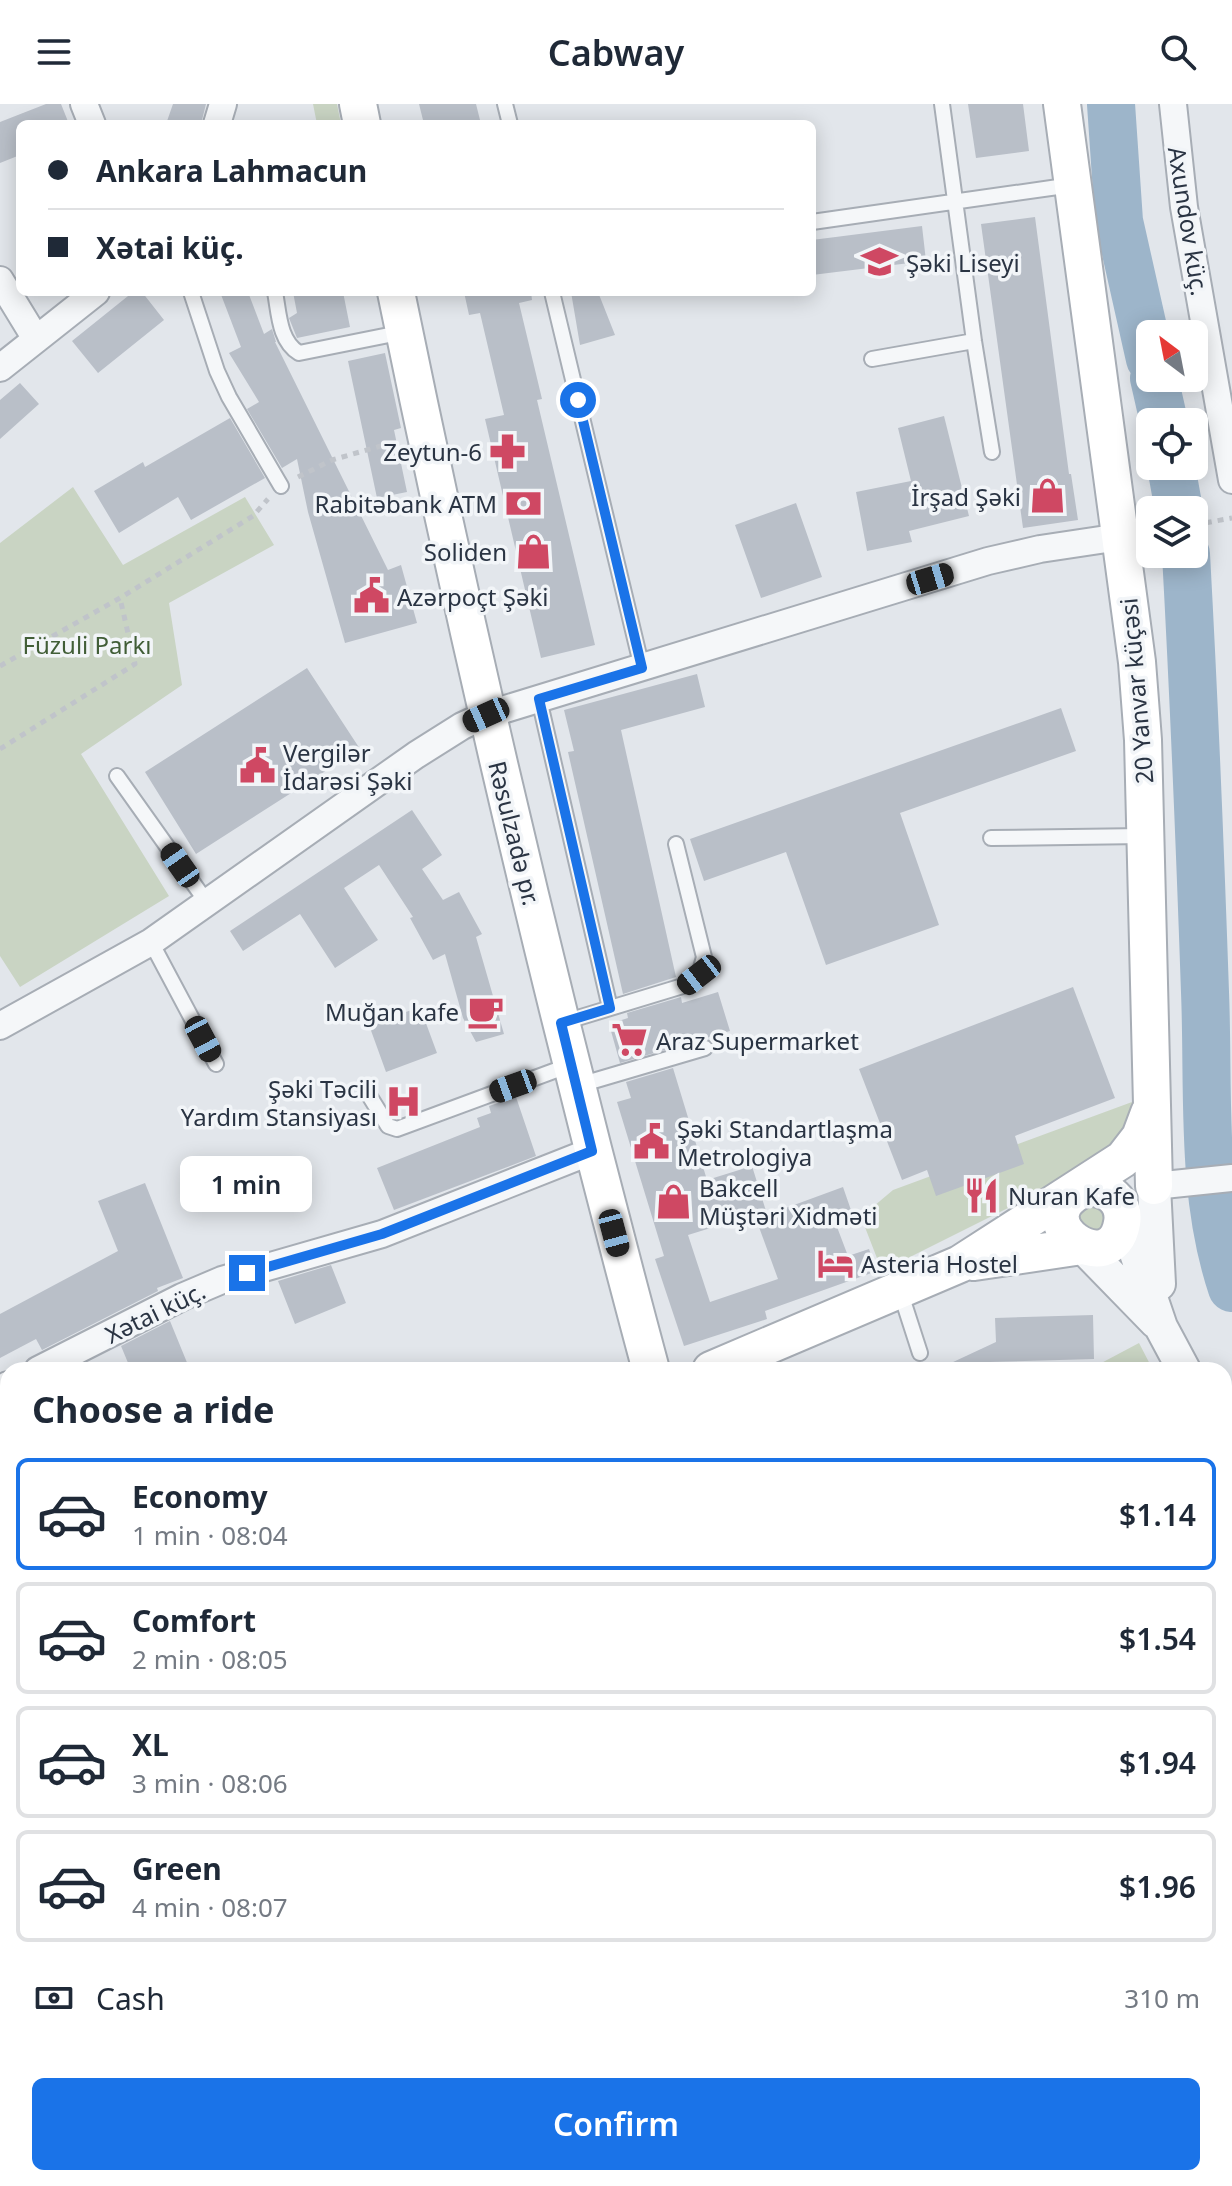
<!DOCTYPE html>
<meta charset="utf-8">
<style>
:root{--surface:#fff;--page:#f2f2f3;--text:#1f2937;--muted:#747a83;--line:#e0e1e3;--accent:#1a73e8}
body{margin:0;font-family:"Noto Sans",sans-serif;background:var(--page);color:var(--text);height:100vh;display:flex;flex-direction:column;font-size:30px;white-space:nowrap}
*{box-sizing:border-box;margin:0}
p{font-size:26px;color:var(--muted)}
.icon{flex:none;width:44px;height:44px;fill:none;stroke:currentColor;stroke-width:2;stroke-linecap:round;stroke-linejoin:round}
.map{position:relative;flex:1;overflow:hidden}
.panel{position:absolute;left:0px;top:1258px;width:1232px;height:824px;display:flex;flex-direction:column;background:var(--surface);border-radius:24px 24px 0 0;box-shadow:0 4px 20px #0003}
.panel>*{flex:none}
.banner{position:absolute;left:16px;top:16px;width:800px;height:176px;border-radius:12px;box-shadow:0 4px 20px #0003;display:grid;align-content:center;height:176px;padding:0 32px;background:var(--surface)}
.needle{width:52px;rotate:328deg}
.controls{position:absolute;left:1136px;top:216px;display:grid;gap:16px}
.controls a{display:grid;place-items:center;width:72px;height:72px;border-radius:12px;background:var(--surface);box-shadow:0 4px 20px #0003;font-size:40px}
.end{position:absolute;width:36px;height:36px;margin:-18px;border:10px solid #1a73e8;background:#fff;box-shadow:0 0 0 4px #fff}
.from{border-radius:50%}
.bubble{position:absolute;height:56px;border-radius:12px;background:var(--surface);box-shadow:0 4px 20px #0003;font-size:26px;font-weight:600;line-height:56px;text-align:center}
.car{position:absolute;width:24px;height:48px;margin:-24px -12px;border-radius:10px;box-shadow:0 0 6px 2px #0007;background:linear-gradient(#222 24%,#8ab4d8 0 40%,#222 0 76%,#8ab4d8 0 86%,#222 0)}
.banner b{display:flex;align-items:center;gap:28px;height:76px;font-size:30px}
.banner b+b{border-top:2px solid var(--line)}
.banner i{width:20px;height:20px;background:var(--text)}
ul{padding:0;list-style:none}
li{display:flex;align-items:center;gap:24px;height:112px;margin:0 16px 12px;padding:0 16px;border:4px solid var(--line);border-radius:12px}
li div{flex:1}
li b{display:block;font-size:30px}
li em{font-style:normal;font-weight:600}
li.on{border-color:var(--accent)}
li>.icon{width:72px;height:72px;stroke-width:1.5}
h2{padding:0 32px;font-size:36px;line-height:96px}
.pay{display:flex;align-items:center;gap:20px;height:88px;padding:0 32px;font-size:30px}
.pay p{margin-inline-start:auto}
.cta{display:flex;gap:16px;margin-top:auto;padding:16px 32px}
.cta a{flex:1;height:92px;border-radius:12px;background:var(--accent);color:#fff;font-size:32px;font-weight:600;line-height:92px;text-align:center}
header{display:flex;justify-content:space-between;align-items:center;height:104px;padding:0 32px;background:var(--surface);font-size:36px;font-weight:600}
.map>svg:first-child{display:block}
</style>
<header><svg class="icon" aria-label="menu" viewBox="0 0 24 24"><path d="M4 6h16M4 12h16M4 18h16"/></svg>Cabway<svg class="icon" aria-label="search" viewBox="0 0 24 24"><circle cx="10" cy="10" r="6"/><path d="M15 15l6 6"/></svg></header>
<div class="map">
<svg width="1232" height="2082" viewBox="0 0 1232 2082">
<rect width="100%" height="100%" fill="#e2e6eb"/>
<path fill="#c9d4c3" d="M313,0H337L341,20H317Z
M73,383L123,461L245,393L274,441L169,499L182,581L81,650L169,792L20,883L0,852V439Z
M1132,998C1133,1035 1113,1045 1086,1065L882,1167L861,1113L893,1086Z
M1088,1095L1109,1111L1098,1128H1084L1077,1103Z
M1139,1239L1153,1266H1086L1090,1265Z"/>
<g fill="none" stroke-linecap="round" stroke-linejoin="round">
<path stroke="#9db5ca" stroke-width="48" d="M1111,0L1119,117L1150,255
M1154,274L1164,318
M1171,362L1179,406
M1186,450C1194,596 1200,742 1205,888C1209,986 1200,1089 1232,1184"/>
</g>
<path fill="#b9bfc8" d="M46,0H61L69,20H20V51L0,59V18Z
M173,0H206L201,20H166Z
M419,0H476L481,20H424Z
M968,0H1023L1029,47L976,54Z
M1035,113L1069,370H1071L1078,416L1023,424L981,120Z
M922,122L926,157L812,171V136Z
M133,188H142L164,216L98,269L72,237Z
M220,188H248L264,230L272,225L276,238H275L388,466L401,461L417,519L345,539L308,408L297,355L282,364L247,305L259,298L229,249L241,243Z
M293,188H343L350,223L297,234L289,214L297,209Z
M464,188H531L532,196L519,199L542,295L537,296L595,541L541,554L485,315L504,311L480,209L469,211Z
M571,188H598L615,231L580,241Z
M385,249L401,324L394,326L407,388L377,394L348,257Z
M20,279L39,300L0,335V296Z
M944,312L969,412L909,427L912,438L867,447L856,388L911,377L898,324Z
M230,314L265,374L191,416L178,393L119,429L94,387L143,358L145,363Z
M796,399L822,473L761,494L735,421Z
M307,564L360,645L196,750L145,668Z
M697,570L705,603L621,626L676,873L623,890L568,648L574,647L564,606Z
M1061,604L1076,647L900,709L939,821L826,861L786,748L704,777L690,735Z
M412,706L442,751L422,765L443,796L459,788L482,830L476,833L504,930L476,938L463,914L445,850L433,856L410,814L413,813L379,761L344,784L378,836L335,864L300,810L243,847L230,827Z
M1073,883L1115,994L1015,1032L1024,1060L936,1092L927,1066L902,1076L859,965Z
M718,888L730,927L620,959L609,920L628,914L627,909L681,893L682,899Z
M420,903L437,949L386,968L369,921Z
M673,964L707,1076L752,1062L766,1107L688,1131L710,1198L778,1175L756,1115L843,1083L852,1109L834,1115L848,1152L869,1145L877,1167L765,1207L767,1215L684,1242L655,1155L664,1152L617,998L631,994L626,978Z
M516,993L536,1052L394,1106L377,1064L480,1023L477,1014L491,1009L489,1002Z
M145,1079L183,1174L157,1184L158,1187L42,1246L36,1235L0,1254V1210L118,1147L98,1097Z
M331,1161L346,1199L295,1220L278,1177Z
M1093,1211L1094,1255L951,1259L996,1238L995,1214Z
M170,1217L188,1261L175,1266H131L121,1242Z"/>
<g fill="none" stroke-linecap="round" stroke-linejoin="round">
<defs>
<path id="service" d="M505,0L510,20
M942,0L974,237L992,348
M812,118L1072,81
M191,188L217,267L229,293L281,382
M275,188C279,209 279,237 299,249L404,228
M552,188L642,564
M872,255L974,237
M539,595L610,904
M117,672L208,800
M991,734L1144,732
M151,838L216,960
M561,919L686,881L699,871L704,853L676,740
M576,982L705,944
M367,988L388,1022L397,1025L570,961
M900,1187L920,1249
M1224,1433L1232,1449
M1224,1656L1232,1653
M1195,2074L1198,2082"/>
<path id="minor" d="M84,0L92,20
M1173,0L1184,103L1232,376
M217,20L223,0
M0,176L36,235
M0,264L96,188
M0,922L151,838L416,651L462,622L486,611L988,457L1040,445L1120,433
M1154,1082L1232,1074
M38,1266L182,1193L222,1176L382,1130L592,1047
M0,1285L8,1281
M1224,1957L1232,1955
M145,2074L148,2082
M679,2082L711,2074"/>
<path id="tertiary" d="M1154,1082L1159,1180
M1120,1102L1161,1223L1184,1266
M1082,1142L1156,1218
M1224,1345L1232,1360"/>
<path id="secondary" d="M358,0L362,20
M1062,0L1137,558L1143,636L1154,1082
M396,188C470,550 555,909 651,1266
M1081,1086C1021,1118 1112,1179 1122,1119C1126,1097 1107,1083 1088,1084
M974,1158L1082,1142
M711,1266L960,1160L1123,1055L1140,1033L1149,1009
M0,1546L8,1543
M841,2074L843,2082"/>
</defs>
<use href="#service" stroke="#a7adb5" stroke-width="18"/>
<use href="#minor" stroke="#a7adb5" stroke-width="30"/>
<use href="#tertiary" stroke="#a7adb5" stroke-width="36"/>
<use href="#secondary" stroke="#a7adb5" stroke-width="40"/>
<path stroke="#c0c4ca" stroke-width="5" stroke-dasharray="6 6" stroke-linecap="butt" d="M298,373L332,356L398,337
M1194,421L1232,414
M0,562L120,494L253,412L268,395
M0,645L135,560L120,494"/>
<use href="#service" stroke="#f5f7f9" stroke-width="14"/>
<use href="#minor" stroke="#f5f7f9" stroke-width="26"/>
<use href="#tertiary" stroke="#f5f7f9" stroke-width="32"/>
<use href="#secondary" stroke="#fff" stroke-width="36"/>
</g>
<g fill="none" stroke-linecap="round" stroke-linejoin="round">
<path stroke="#1a73e8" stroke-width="10" d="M247,1169L382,1130L592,1047L561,919L610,904L539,595L642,564L578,296"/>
</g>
<defs>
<symbol id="school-bare" viewBox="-9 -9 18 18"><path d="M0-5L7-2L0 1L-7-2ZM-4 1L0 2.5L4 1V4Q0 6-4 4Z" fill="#cf4863" stroke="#f2f5f8" stroke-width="2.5" paint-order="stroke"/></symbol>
<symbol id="pharmacy-bare" viewBox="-9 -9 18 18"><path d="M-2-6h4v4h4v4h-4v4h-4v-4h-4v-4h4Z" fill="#cf4863" stroke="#f2f5f8" stroke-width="2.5" paint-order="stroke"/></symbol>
<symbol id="shop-bare" viewBox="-9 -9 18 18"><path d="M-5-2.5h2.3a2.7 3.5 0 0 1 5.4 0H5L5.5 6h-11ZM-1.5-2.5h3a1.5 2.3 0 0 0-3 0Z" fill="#cf4863" stroke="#f2f5f8" stroke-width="2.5" paint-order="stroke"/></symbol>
<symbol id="bank-bare" viewBox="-9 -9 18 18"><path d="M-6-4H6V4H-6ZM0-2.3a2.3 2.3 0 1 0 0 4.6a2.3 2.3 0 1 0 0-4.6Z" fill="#cf4863" stroke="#f2f5f8" stroke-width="2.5" paint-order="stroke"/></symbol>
<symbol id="civic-bare" viewBox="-9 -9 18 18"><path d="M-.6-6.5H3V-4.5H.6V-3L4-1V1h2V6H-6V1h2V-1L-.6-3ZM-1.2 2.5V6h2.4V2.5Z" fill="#cf4863" stroke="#f2f5f8" stroke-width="2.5" paint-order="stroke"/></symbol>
<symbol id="cafe-bare" viewBox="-9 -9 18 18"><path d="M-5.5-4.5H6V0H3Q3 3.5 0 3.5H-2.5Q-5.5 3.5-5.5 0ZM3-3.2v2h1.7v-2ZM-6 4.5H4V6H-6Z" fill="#cf4863" stroke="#f2f5f8" stroke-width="2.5" paint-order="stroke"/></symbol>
<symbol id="supermarket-bare" viewBox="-9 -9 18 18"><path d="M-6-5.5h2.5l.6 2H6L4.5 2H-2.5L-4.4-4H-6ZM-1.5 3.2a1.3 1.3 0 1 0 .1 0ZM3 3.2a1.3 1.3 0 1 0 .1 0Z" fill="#cf4863" stroke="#f2f5f8" stroke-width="2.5" paint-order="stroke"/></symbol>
<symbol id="hospital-bare" viewBox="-9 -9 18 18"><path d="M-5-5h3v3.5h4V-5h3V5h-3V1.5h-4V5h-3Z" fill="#cf4863" stroke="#f2f5f8" stroke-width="2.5" paint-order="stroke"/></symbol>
<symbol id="restaurant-bare" viewBox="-9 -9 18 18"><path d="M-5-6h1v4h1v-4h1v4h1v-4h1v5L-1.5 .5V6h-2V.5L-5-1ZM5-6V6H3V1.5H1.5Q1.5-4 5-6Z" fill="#cf4863" stroke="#f2f5f8" stroke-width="2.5" paint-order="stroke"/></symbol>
<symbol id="hotel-bare" viewBox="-9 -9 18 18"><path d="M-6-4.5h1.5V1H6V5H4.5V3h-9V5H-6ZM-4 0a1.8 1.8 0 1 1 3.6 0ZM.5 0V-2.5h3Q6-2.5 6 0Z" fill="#cf4863" stroke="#f2f5f8" stroke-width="2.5" paint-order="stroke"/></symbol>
</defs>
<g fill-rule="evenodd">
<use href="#school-bare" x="854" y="132" width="51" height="51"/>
<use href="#pharmacy-bare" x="482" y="322" width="51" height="51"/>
<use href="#shop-bare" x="1022" y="366" width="51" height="51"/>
<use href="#bank-bare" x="498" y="374" width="51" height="51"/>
<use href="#shop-bare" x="508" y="422" width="51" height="51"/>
<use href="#civic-bare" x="346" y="466" width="51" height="51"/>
<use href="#civic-bare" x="232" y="636" width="51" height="51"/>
<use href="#cafe-bare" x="460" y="882" width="51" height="51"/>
<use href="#supermarket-bare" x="604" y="910" width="51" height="51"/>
<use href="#hospital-bare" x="378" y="972" width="51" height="51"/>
<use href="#civic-bare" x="626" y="1012" width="51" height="51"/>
<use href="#restaurant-bare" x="956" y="1066" width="51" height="51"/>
<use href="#shop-bare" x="648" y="1072" width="51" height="51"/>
<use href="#hotel-bare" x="810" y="1134" width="51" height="51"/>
</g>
<g text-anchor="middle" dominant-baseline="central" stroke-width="7" stroke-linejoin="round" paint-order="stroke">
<g font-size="24" fill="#2a3443" stroke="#f2f5f8">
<text transform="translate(1189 117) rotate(81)">Axundov küç.</text>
<text transform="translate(1136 587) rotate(-95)">20 Yanvar küçəsi</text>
<text transform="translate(515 729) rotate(76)">Rəsulzadə pr.</text>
<text transform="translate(155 1208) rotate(-26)">Xətai küç.</text>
</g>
<g font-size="24" fill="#2a3443" stroke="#f2f5f8" text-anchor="start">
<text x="906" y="158">Şəki Liseyi</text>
<text x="482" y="347" text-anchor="end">Zeytun-6</text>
<text x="1021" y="392" text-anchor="end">İrşad Şəki</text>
<text x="497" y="399" text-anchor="end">Rabitəbank ATM</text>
<text x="507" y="447" text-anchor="end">Soliden</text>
<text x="397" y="492">Azərpoçt Şəki</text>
<text x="283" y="648">Vergilər<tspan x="283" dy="28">İdarəsi Şəki</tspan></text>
<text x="459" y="907" text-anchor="end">Muğan kafe</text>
<text x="656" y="936">Araz Supermarket</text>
<text x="377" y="984" text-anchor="end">Şəki Təcili<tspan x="377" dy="28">Yardım Stansiyası</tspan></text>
<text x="677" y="1024">Şəki Standartlaşma<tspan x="677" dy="28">Metrologiya</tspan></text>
<text x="699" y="1083">Bakcell<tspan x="699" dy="28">Müştəri Xidməti</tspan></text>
<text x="1008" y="1091">Nuran Kafe</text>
<text x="861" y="1159">Asteria Hostel</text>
</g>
<g font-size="24" fill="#415e37" stroke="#f2f5f8">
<text x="87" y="540">Füzuli Parkı</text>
</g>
</g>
</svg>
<div class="controls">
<a><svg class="needle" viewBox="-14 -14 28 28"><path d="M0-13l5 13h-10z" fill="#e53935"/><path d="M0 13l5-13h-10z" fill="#747a83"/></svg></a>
<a><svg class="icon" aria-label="locate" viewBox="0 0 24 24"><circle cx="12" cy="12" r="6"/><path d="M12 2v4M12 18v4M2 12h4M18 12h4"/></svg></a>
<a><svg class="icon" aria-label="layers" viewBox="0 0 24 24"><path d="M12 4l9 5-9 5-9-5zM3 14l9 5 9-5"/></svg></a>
</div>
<i class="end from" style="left:578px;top:296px"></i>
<i class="end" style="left:247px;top:1169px"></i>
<div class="bubble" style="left:180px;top:1052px;width:132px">1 min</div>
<i class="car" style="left:930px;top:475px;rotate:73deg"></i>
<i class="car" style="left:486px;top:611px;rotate:246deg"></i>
<i class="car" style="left:180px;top:761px;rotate:325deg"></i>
<i class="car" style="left:699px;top:871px;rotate:232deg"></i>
<i class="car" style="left:203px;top:935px;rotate:152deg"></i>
<i class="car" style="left:513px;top:982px;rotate:250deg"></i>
<i class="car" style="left:614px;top:1129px;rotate:165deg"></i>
<div class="banner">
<b><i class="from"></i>Ankara Lahmacun</b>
<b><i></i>Xətai küç.</b>
</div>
<section class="panel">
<h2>Choose a ride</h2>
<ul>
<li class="on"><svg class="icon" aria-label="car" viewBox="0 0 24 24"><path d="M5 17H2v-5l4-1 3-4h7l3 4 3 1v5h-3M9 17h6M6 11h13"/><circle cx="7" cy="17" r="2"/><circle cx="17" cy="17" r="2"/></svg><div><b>Economy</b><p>1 min · 08:04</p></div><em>$1.14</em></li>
<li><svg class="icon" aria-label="car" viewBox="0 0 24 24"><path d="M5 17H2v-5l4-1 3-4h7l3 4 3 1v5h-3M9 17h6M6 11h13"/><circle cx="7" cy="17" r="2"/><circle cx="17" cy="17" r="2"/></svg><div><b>Comfort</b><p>2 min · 08:05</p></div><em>$1.54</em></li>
<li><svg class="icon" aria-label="car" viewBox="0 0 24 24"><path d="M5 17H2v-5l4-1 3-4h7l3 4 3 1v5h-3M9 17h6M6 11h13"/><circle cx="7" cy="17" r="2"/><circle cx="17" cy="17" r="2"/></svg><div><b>XL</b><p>3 min · 08:06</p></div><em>$1.94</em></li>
<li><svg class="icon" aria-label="car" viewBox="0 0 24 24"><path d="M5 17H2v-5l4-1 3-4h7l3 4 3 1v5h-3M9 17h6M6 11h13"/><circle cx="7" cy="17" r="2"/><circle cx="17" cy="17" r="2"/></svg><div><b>Green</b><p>4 min · 08:07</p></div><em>$1.96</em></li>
</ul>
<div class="pay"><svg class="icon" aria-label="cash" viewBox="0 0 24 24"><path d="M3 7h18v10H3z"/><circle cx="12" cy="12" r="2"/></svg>Cash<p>310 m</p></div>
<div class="cta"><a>Confirm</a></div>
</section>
</div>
